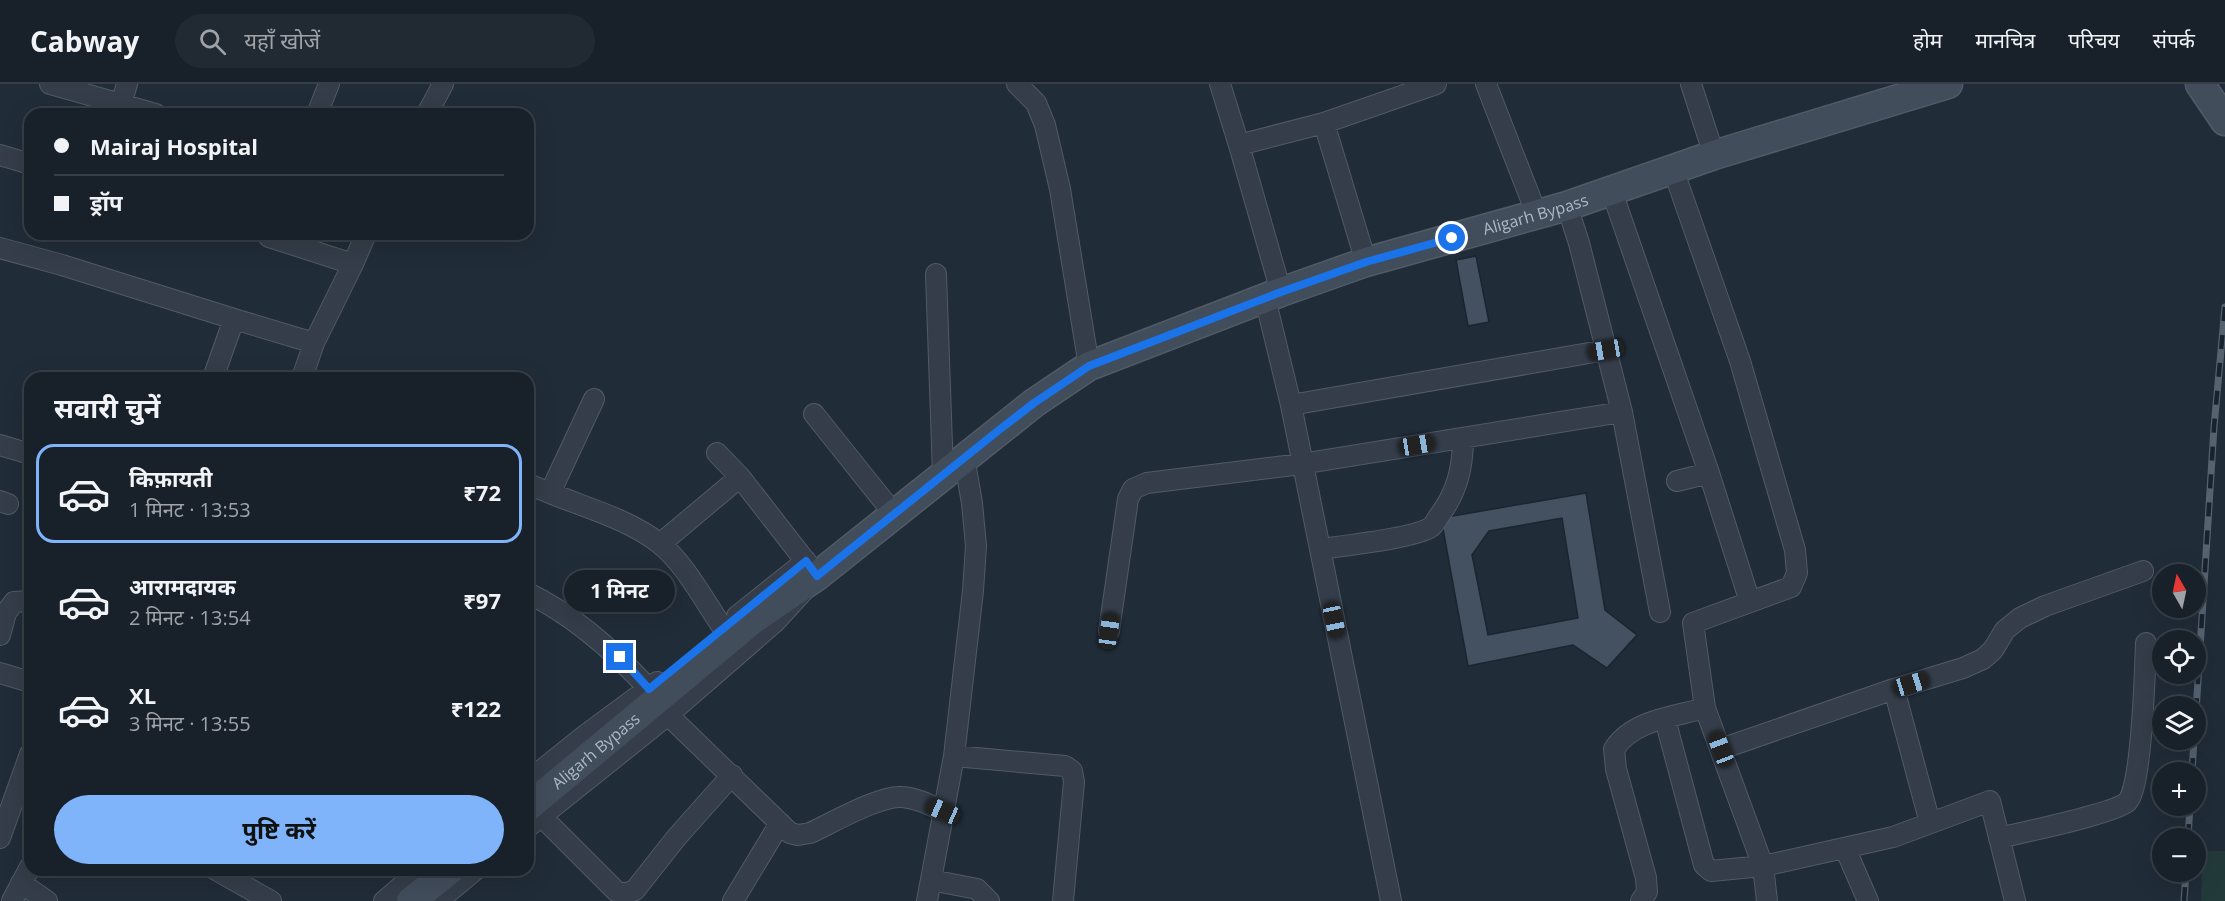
<!DOCTYPE html>
<html lang="hi">
<meta charset="utf-8">
<style>
:root{--surface:#18212a;--page:#212932;--text:#f1f3f6;--muted:#9fa3a8;--line:#363e47;--accent:#7fb4fa}
body{margin:0;font-family:"Open Sans","Noto Sans Devanagari",sans-serif;background:var(--page);color:var(--text);height:100vh;display:flex;flex-direction:column;font-size:22px;white-space:nowrap}
*{box-sizing:border-box;margin:0}
p{font-size:20px;color:var(--muted)}
.icon{flex:none;width:33px;height:33px;fill:none;stroke:currentColor;stroke-width:2;stroke-linecap:round;stroke-linejoin:round}
.map{position:relative;flex:1;overflow:hidden}
.details{position:absolute;left:24px;top:288px;width:510px;height:504px;display:flex;flex-direction:column;background:var(--surface);border-radius:18px;box-shadow:0 6px 24px #0002,0 0 0 2px var(--line)}
.details>*{flex:none}
.hud{position:absolute;left:24px;top:24px;width:510px;height:132px;border-radius:18px;box-shadow:0 6px 24px #0002,0 0 0 2px var(--line);display:grid;align-content:center;height:132px;padding:0 30px;background:var(--surface)}
.needle{width:39px;rotate:351deg}
.fabs{position:absolute;left:2152px;top:480px;display:grid;gap:12px}
.fabs a{display:grid;place-items:center;width:54px;height:54px;border-radius:50%;background:var(--surface);box-shadow:0 6px 24px #0002,0 0 0 2px var(--line);font-size:30px}
.end{position:absolute;width:27px;height:27px;margin:-14px;border:8px solid #1a73e8;background:#fff;box-shadow:0 0 0 3px #fff}
.from{border-radius:50%}
.bubble{position:absolute;height:42px;border-radius:21px;background:var(--surface);box-shadow:0 6px 24px #0002,0 0 0 2px var(--line);font-size:20px;font-weight:700;line-height:42px;text-align:center}
.car{position:absolute;width:18px;height:36px;margin:-18px -9px;border-radius:8px;box-shadow:0 0 4px 2px #0007;background:linear-gradient(#222 24%,#8ab4d8 0 40%,#222 0 76%,#8ab4d8 0 86%,#222 0)}
.hud b{display:flex;align-items:center;gap:21px;height:57px;font-size:22px}
.hud b+b{border-top:2px solid var(--line)}
.hud i{width:15px;height:15px;background:var(--text)}
ul{padding:0;list-style:none}
li{display:flex;align-items:center;gap:18px;height:99px;margin:0 12px 9px;padding:0 18px;border:3px solid transparent;border-radius:18px}
li div{flex:1}
li b{display:block;font-size:22px}
li em{font-style:normal;font-weight:700}
li.on{border-color:var(--accent)}
li>.icon{width:54px;height:54px;stroke-width:1.5}
h2{padding:0 30px;font-size:27px;line-height:72px}
.button{display:flex;gap:12px;margin-top:auto;padding:12px 30px}
.button a{flex:1;height:69px;border-radius:36px;background:var(--accent);color:#111;font-size:24px;font-weight:700;line-height:69px;text-align:center}
header{display:flex;align-items:center;gap:36px;box-sizing:border-box;height:84px;padding:0 30px;background:var(--surface);border-bottom:2px solid var(--line)}
header strong{font-size:28px}
nav{display:flex;gap:33px;margin-inline-start:auto;font-size:21px}
.search{width:420px;height:54px;background:var(--page);display:flex;align-items:center;gap:15px;box-sizing:border-box;padding:0 21px;border-radius:33px;color:var(--muted);font-size:22px}
.map>svg:first-child{display:block}
</style>
<header>
<strong>Cabway</strong>
<div class="search"><svg class="icon" aria-label="search" viewBox="0 0 24 24"><circle cx="10" cy="10" r="6"/><path d="M15 15l6 6"/></svg>यहाँ खोजें</div>
<nav><a>होम</a><a>मानचित्र</a><a>परिचय</a><a>संपर्क</a></nav>
</header>
<div class="map">
<svg width="2225" height="817" viewBox="0 0 2225 817">
<rect width="100%" height="100%" fill="#202c38"/>
<path fill="#233a3b" d="M2203,767H2225V817H2201Z"/>
<path fill="#435160" stroke="#1b252f" stroke-width="1.5" fill-rule="evenodd" d="M1476,172L1489,238L1468,242L1456,176Z
M1586,409L1605,526L1637,551L1607,584L1573,561L1468,582L1441,434ZM1562,434L1578,534L1488,551L1472,471L1489,447Z"/>
<g fill="none" stroke-linecap="round" stroke-linejoin="round">
<defs>
<path id="street" d="M50,0L156,30
M1017,0L1036,19L1045,41L1060,105L1089,282
M1220,0L1239,61L1281,208
M1486,0L1537,131
M1691,0L1714,71
M121,20L127,0
M317,30L329,0
M427,30L443,0
M1324,39L1366,178
M1239,61L1324,39L1436,0
M0,71L30,80
M1611,105L1709,389L1677,397
M1567,122L1579,159L1622,328
M0,164L62,181L234,235
M353,180L366,150
M936,190L943,390
M1265,214L1291,321L1391,817
M213,294L234,235L314,259L353,180L269,153
M302,294L314,259
M594,315L550,409C586,424 628,435 659,459C684,478 705,518 723,544
M1291,321L1606,266
M814,330L894,430
M0,361L30,370
M1709,389L1750,518
M528,400L550,409
M0,417L8,420
M660,460L740,393
M1320,465C1342,462 1416,454 1431,443C1434,441 1437,435 1439,432C1457,408 1463,384 1463,354
M528,509C575,532 614,567 649,605
M737,532L806,477
M1109,547L1128,415L1133,405L1147,399L1301,380L1622,328L1660,528
M0,551L6,529L14,518L30,517
M0,589L30,598
M1894,605L1930,739
M1705,624L1763,782L1767,817
M668,631L790,749L798,751L810,749C832,739 880,711 902,713C917,714 930,721 943,727
M1665,635L1704,781L1711,787L1763,782L1893,753L1990,717L2015,817
M1721,665L1894,605L1963,584L1983,575L1993,566L2005,546L2020,534L2045,522L2143,487
M954,672L1065,682L1072,687L1074,698L1063,817
M528,697L584,652L657,598
M541,732L616,807L625,810L635,806L676,754L732,691
M528,743L668,631L775,538L817,492L740,393L717,369
M0,754L30,670
M1999,754C2023,748 2113,730 2127,718C2142,705 2145,583 2146,559
M1845,764L1868,817
M216,786L271,817
M931,796L977,805L989,817
M21,799L47,817
M12,817L30,783
M384,817L420,786
M438,817L475,786
M733,817L780,739
M927,817L954,672L973,507L976,462L972,419L964,373
M1641,817L1647,808L1646,794L1616,685L1614,665C1633,636 1673,633 1705,624L1693,539L1791,503L1797,489L1795,466L1740,277L1673,85"/>
<g id="secondary">
<path d="M2200,0L2225,37"/>
<path id="s1" d="M528,723L754,535L817,492L1034,319L1089,282L1281,208L1366,178L1567,122L1714,71L1948,0"/>
<path d="M411,817L450,786"/>
</g>
</defs>
<use href="#street" stroke="#515b66" stroke-width="22"/>
<use href="#secondary" stroke="#515b66" stroke-width="31"/>
<use href="#street" stroke="#343d49" stroke-width="20"/>
<use href="#secondary" stroke="#424d5c" stroke-width="28"/>
<defs>
<path id="rail" d="M2196,628L2214,343L2225,223
M2192,688L2194,656
M2188,754L2190,722
M2184,817L2186,788"/>
</defs>
<use href="#rail" stroke="#556270" stroke-width="7"/>
<use href="#rail" stroke="#19232d" stroke-width="4.5" stroke-dasharray="14" stroke-linecap="butt"/>
</g>
<g fill="none" stroke-linecap="round" stroke-linejoin="round">
<path stroke="#1a73e8" stroke-width="8" d="M620,573L649,605L806,477L817,492L999,346L1034,319L1089,282L1281,208L1366,178L1452,154"/>
</g>
<g text-anchor="middle" dominant-baseline="central" stroke-width="6" stroke-linejoin="round" paint-order="stroke">
<g font-size="16" fill="#aeb8c5" stroke="#19232d">
<text stroke="none"><textPath href="#s1" startOffset="1186">Aligarh Bypass</textPath></text>
<text stroke="none"><textPath href="#s1" startOffset="88">Aligarh Bypass</textPath></text>
</g>
</g>
</svg>
<div class="fabs">
<a><svg class="needle" viewBox="-14 -14 28 28"><path d="M0-13l5 13h-10z" fill="#e53935"/><path d="M0 13l5-13h-10z" fill="#9fa3a8"/></svg></a>
<a><svg class="icon" aria-label="locate" viewBox="0 0 24 24"><circle cx="12" cy="12" r="6"/><path d="M12 2v4M12 18v4M2 12h4M18 12h4"/></svg></a>
<a><svg class="icon" aria-label="layers" viewBox="0 0 24 24"><path d="M12 4l9 5-9 5-9-5zM3 14l9 5 9-5"/></svg></a>
<a>+</a>
<a>−</a>
</div>
<i class="end from" style="left:1452px;top:154px"></i>
<i class="end" style="left:620px;top:573px"></i>
<div class="bubble" style="left:564px;top:486px;width:111px">1 मिनट</div>
<i class="car" style="left:1606px;top:266px;rotate:260deg"></i>
<i class="car" style="left:1417px;top:361px;rotate:81deg"></i>
<i class="car" style="left:1334px;top:536px;rotate:168deg"></i>
<i class="car" style="left:1109px;top:547px;rotate:8deg"></i>
<i class="car" style="left:1911px;top:600px;rotate:73deg"></i>
<i class="car" style="left:1721px;top:665px;rotate:339deg"></i>
<i class="car" style="left:943px;top:727px;rotate:294deg"></i>
<div class="hud">
<b><i class="from"></i>Mairaj Hospital</b>
<b><i></i>ड्रॉप</b>
</div>
<section class="details">
<h2>सवारी चुनें</h2>
<ul>
<li class="on"><svg class="icon" aria-label="car" viewBox="0 0 24 24"><path d="M5 17H2v-5l4-1 3-4h7l3 4 3 1v5h-3M9 17h6M6 11h13"/><circle cx="7" cy="17" r="2"/><circle cx="17" cy="17" r="2"/></svg><div><b>किफ़ायती</b><p>1 मिनट · 13:53</p></div><em>₹72</em></li>
<li><svg class="icon" aria-label="car" viewBox="0 0 24 24"><path d="M5 17H2v-5l4-1 3-4h7l3 4 3 1v5h-3M9 17h6M6 11h13"/><circle cx="7" cy="17" r="2"/><circle cx="17" cy="17" r="2"/></svg><div><b>आरामदायक</b><p>2 मिनट · 13:54</p></div><em>₹97</em></li>
<li><svg class="icon" aria-label="car" viewBox="0 0 24 24"><path d="M5 17H2v-5l4-1 3-4h7l3 4 3 1v5h-3M9 17h6M6 11h13"/><circle cx="7" cy="17" r="2"/><circle cx="17" cy="17" r="2"/></svg><div><b>XL</b><p>3 मिनट · 13:55</p></div><em>₹122</em></li>
</ul>
<div class="button"><a>पुष्टि करें</a></div>
</section>
</div>
